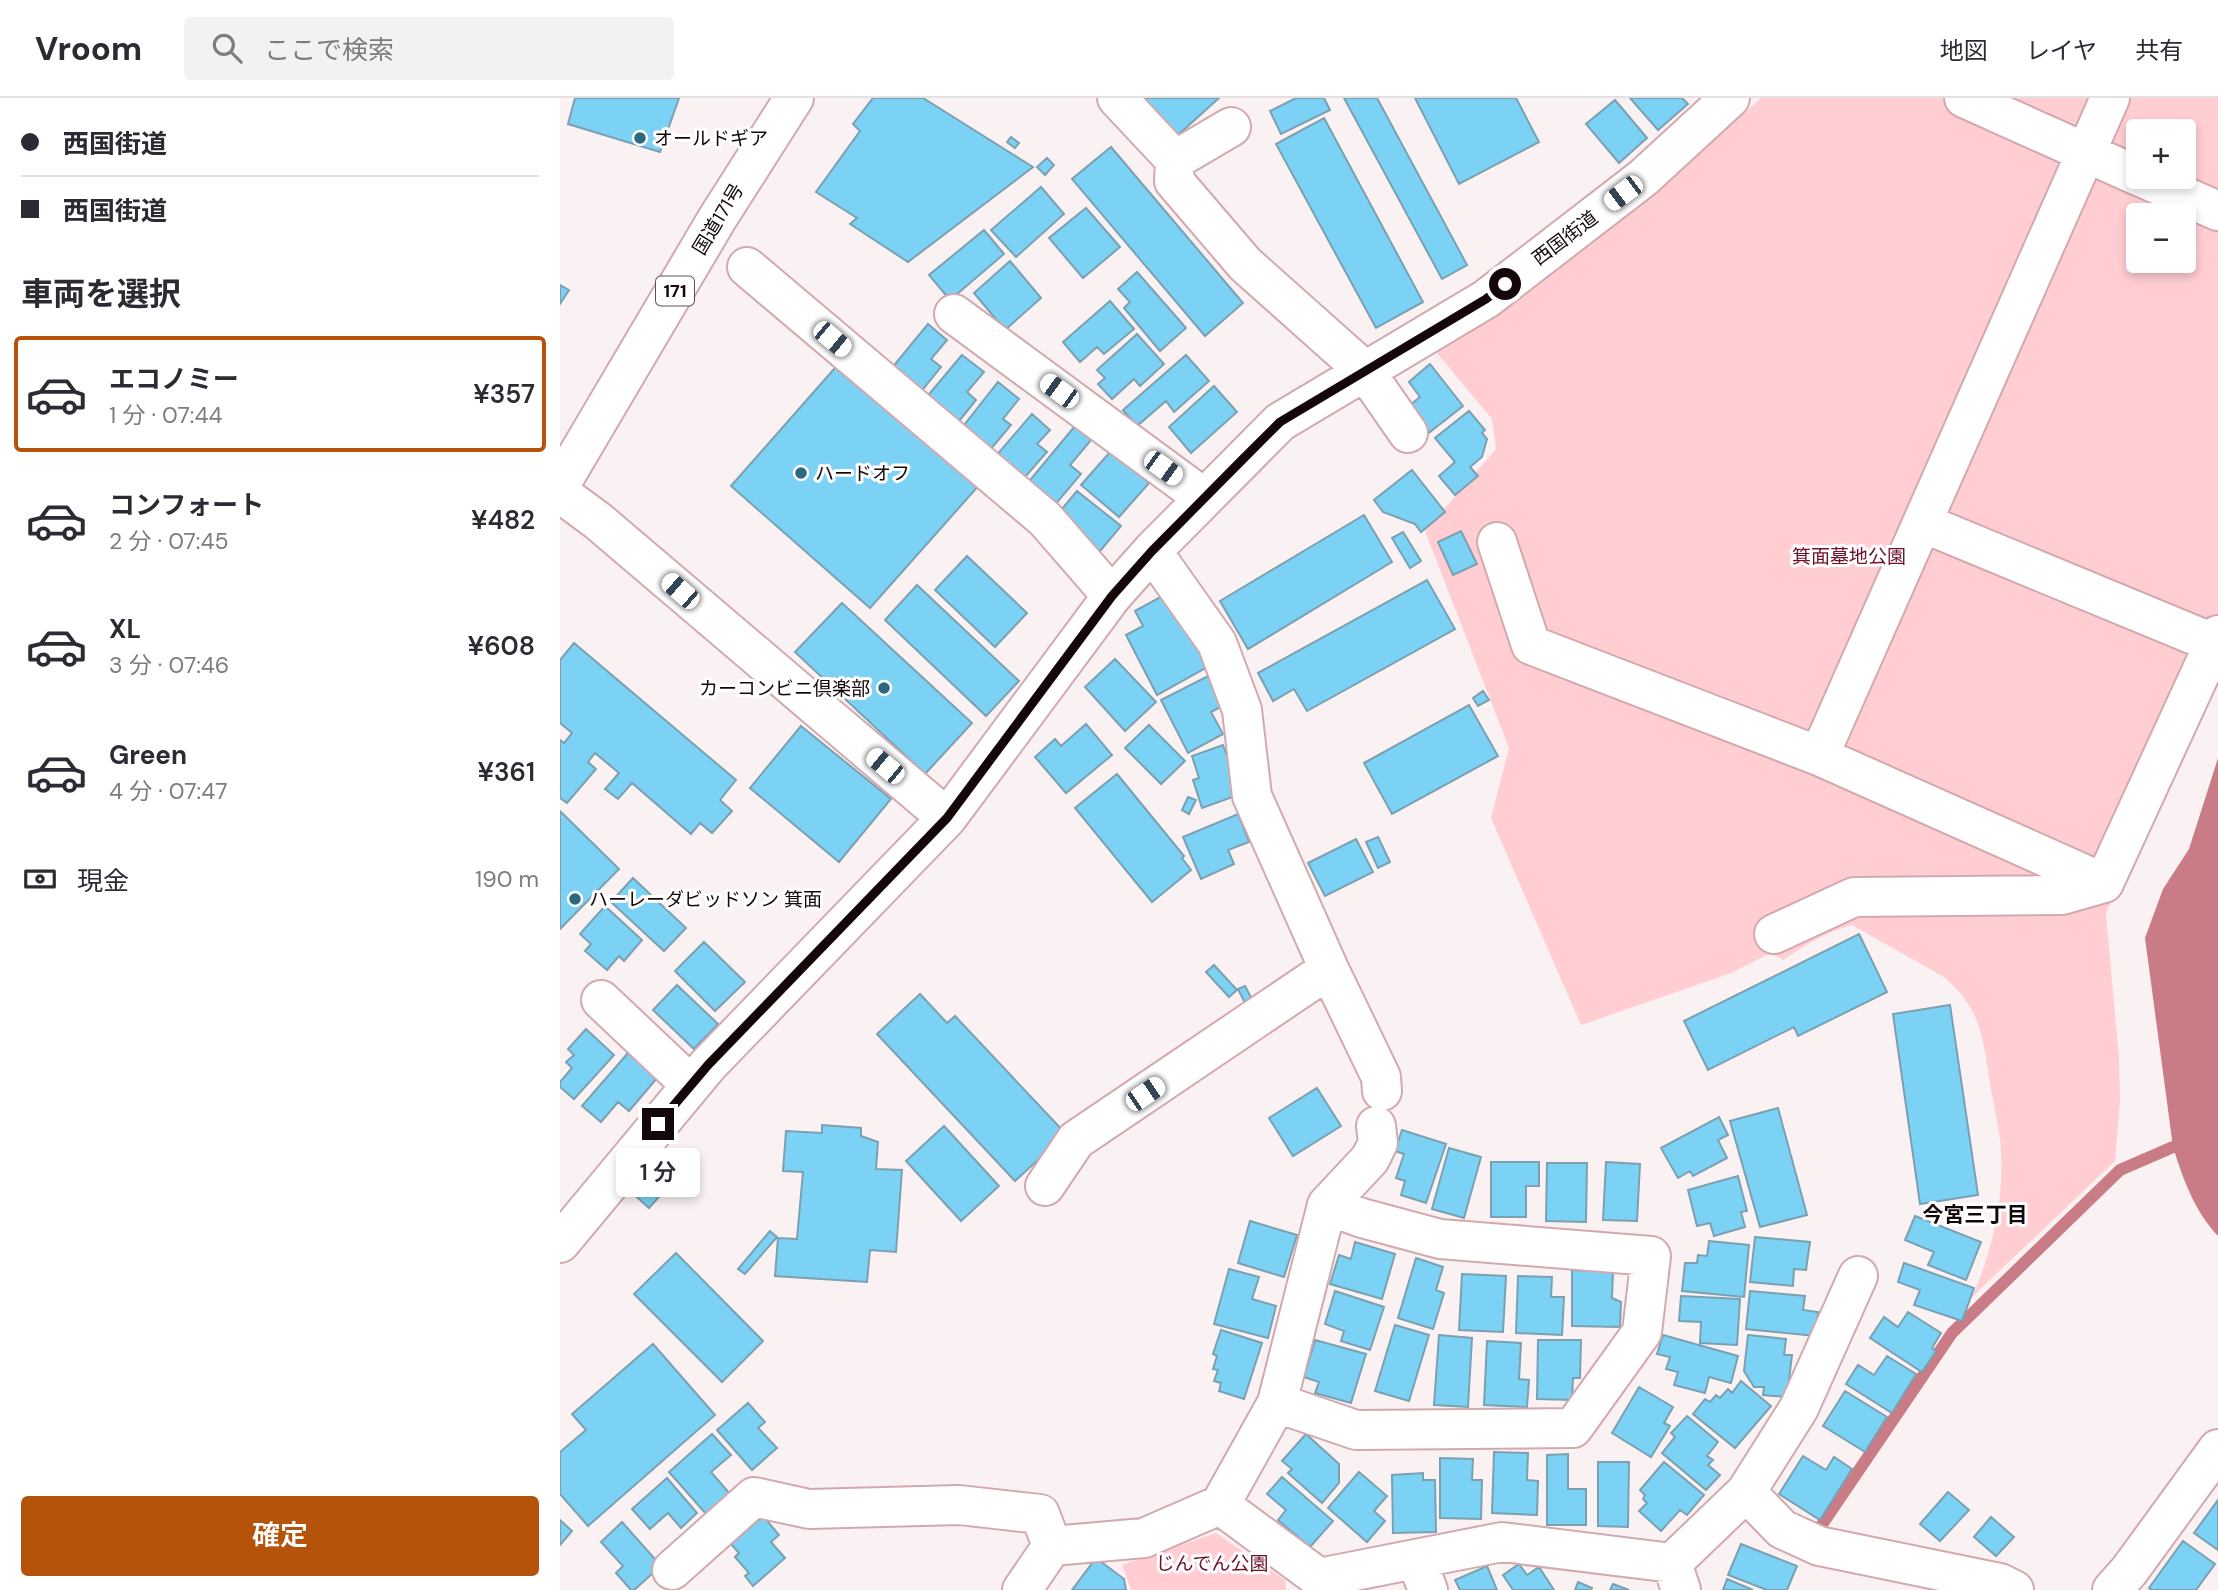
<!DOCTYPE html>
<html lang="ja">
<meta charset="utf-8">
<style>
:root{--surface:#fff;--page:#f2f2f3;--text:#2b2b33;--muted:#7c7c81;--line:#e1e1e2;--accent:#b45309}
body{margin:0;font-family:"DM Sans","Noto Sans JP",sans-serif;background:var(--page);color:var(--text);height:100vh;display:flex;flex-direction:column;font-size:26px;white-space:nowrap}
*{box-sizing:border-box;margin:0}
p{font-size:23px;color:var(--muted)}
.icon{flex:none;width:38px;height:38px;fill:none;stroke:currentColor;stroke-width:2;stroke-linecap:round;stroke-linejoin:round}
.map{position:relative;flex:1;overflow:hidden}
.panel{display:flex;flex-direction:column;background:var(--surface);width:560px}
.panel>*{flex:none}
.banner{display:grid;align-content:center;height:154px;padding:0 21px;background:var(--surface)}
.fabs{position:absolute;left:1566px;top:21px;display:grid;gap:14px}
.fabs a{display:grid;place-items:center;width:70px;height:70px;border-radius:7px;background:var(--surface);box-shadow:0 4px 10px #0003;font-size:35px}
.end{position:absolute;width:32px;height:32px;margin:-16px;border:9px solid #140709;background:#fff;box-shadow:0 0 0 4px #fff}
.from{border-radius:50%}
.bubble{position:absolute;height:49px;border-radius:7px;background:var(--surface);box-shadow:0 4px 10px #0003;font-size:23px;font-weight:600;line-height:49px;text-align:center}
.car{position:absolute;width:21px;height:42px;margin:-21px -10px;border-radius:9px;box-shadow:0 0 5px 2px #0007;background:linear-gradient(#fff 24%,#345 0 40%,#fff 0 76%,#345 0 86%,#fff 0)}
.banner b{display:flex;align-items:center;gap:24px;height:66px;font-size:26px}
.banner b+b{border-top:2px solid var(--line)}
.banner i{width:18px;height:18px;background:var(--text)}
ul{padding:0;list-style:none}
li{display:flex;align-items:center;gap:21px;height:116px;margin:0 14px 10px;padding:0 7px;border:4px solid transparent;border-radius:7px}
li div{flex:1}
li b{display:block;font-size:26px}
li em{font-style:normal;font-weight:600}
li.on{border-color:var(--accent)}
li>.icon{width:63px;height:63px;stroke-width:1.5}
h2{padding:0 21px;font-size:32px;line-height:84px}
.pay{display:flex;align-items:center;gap:18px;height:77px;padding:0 21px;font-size:26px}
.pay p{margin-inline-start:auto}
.primary-button{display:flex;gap:14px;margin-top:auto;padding:14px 21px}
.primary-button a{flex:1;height:80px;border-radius:7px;background:var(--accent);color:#fff;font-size:28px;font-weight:600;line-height:80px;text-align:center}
header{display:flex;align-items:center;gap:42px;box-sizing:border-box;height:98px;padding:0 35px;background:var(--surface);border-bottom:2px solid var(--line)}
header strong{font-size:33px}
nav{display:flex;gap:38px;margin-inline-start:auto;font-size:24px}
.search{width:490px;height:63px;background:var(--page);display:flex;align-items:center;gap:18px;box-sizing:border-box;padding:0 24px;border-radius:7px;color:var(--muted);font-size:26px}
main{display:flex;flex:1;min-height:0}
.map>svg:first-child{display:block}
</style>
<header>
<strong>Vroom</strong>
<div class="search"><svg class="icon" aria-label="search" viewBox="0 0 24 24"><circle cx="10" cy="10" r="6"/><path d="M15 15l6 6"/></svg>ここで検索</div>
<nav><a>地図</a><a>レイヤ</a><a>共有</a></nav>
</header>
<main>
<section class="panel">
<div class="banner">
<b><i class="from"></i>西国街道</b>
<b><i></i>西国街道</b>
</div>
<h2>車両を選択</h2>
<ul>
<li class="on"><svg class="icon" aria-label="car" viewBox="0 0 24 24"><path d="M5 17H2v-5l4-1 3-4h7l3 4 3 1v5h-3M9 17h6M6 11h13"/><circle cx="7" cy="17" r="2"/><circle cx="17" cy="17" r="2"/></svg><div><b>エコノミー</b><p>1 分 · 07:44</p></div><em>¥357</em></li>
<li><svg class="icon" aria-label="car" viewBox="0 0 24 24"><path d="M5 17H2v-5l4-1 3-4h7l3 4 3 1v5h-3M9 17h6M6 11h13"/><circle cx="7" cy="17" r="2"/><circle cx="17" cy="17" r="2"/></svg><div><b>コンフォート</b><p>2 分 · 07:45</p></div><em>¥482</em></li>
<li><svg class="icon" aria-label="car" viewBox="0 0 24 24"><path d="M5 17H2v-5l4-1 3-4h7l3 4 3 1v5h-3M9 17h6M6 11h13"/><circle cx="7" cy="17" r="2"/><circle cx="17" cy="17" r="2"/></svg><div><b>XL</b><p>3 分 · 07:46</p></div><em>¥608</em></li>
<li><svg class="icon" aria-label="car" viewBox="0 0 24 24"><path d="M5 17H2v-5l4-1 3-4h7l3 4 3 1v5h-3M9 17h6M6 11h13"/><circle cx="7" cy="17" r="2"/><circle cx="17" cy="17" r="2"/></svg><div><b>Green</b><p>4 分 · 07:47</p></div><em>¥361</em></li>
</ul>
<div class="pay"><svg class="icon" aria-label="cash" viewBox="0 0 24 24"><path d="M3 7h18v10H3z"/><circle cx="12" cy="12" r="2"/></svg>現金<p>190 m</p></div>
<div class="primary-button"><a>確定</a></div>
</section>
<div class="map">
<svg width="1658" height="1492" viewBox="0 0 1658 1492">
<rect width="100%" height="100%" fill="#faf1f2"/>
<path fill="#ffcdd2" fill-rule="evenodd" d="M1201,0H1658V581L1556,790L1546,816L1559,960L1560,1002L1555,1063L1412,1199C1432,1155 1444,1101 1441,1053C1440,1030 1433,1006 1430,984C1422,938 1422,912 1384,879L1292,827C1266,834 1245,847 1223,862L1211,855L1171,875L1021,927L931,720L949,650L865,433L936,351L932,321L871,248L928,221L1080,109ZM1578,33H1624V79H1578ZM1578,117H1624V163H1578Z
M656,1435L725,1482L726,1492H571L562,1467Z"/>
<path fill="#c97c86" d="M1658,660V1138C1635,1114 1623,1081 1613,1049L1585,840L1603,791L1629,751Z"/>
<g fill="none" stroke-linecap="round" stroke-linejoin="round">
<path stroke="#c97c86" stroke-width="12" d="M1261,1428L1392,1235L1560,1072L1613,1049"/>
</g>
<path fill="#7cd2f5" stroke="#7aa0b1" stroke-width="2" d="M15,0H119L100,54L8,26Z
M313,0H363L473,69L348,164L290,126L297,120L256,94L300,33L293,26Z
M584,0H659L618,37Z
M736,0H764L770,12L721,36L710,13Z
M784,0H817L907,167L882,181Z
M855,0H956L979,44L899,86Z
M1070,0H1122L1128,6L1098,32Z
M1055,2L1087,40L1059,65L1026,26Z
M764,20L863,204L816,230L716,46Z
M451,39L459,45L455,50L447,44Z
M551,49L683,205L645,238L512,81Z
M487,60L494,67L485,77L477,69Z
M481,89L504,116L456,159L431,132Z
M526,110L560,149L523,180L489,140Z
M424,132L444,156L390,202L369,177Z
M450,163L481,200L445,232L414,195Z
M577,174L626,230L600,253L564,210L570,204L558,191Z
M0,187L9,192L0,206Z
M550,203L574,231L544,256L537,249L520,264L503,244Z
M368,226L387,242L371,261L381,269L355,301L326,277Z
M577,236L604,266L580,288L574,281L552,301L538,286L545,280L537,272Z
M402,257L424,274L407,294L416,302L391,333L360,307Z
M626,257L649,283L614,314L606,303L577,328L563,312Z
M282,262L421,385L310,510L171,388Z
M870,266L903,308L866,337L845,311L860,299L849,284Z
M438,284L459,301L443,321L451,327L425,358L397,336Z
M654,288L677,314L631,355L609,329Z
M909,313L925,332L922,335L927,341L922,359L910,369L918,378L895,397L879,378L895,364L875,340Z
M472,316L490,332L477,346L487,354L457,388L430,365Z
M515,328L532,341L510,367L521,376L488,415L461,393Z
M551,353L589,385L559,419L521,387Z
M852,372L885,414L861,434L855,426L823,414L814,402Z
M517,393L561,428L535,459L492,423Z
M804,417L832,464L688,551L660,503Z
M901,433L917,466L893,477L878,444Z
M843,434L861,463L850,470L832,440Z
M407,458L467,515L435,549L375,492Z
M867,482L895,531L747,613L734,591L713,603L698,575Z
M357,487L459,583L426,618L325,522Z
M604,497L618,523L624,519L649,568L597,597L566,537L583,528L575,513Z
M282,505L412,625L365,676L235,554Z
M14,545L176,682L160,702L172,713L152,735L140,725L131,736L72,685L58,701L45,691L59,675L35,655L28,664L36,671L7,705L0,700V642L4,645L12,635L0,625V562Z
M555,561L596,604L565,633L525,589Z
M652,576L668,605L651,614L663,636L628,655L601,602Z
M923,593L929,602L918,608L913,600Z
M909,607L938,658L832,716L804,665Z
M526,626L552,657L506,695L475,659L495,641L501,648Z
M589,627L625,663L601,686L565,650Z
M241,628L331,701L279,764L190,690Z
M663,647L681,696L642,710L633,682L639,680L632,658Z
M557,676L624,758L622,760L631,772L592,804L515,710Z
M628,699L636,702L629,716L622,712Z
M0,713L59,771L0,831Z
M678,716L689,744L668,752L674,766L641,781L623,739Z
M818,739L830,764L818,770L806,744Z
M796,741L813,774L765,798L748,765Z
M73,780L126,830L104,853L51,804Z
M45,808L82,842L64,863L59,858L47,872L25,853L31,846L20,836Z
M1299,836L1327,894L1238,938L1234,929L1148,972L1124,923Z
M144,844L185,884L155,913L115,873Z
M654,867L677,892L669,899L646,874Z
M117,887L158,926L134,951L93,912Z
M685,888L692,901L685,905L678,891Z
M360,896L387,925L395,918L506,1036L455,1083L317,936Z
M1390,907L1418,1097L1360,1106L1333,916Z
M26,931L54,957L14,1001L0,989V984L12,970L6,964L14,957L8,951Z
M68,955L97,980L69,1013L58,1004L41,1024L22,1008Z
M757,990L781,1028L733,1058L709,1020Z
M1218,1010L1247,1117L1200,1129L1170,1023Z
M1159,1019L1168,1037L1158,1042L1167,1060L1133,1078L1130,1073L1118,1080L1101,1050Z
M262,1027L301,1030V1038L318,1044L316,1071L342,1072L336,1154L310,1152L307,1184L215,1178L218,1140L237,1141L243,1074L223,1073L226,1033L262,1035Z
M384,1028L439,1088L401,1123L346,1063Z
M842,1032L886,1046L866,1105L841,1097L845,1083L836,1080L844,1056L835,1053Z
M889,1050L921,1059L904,1120L872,1111Z
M93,1064L113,1083L89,1110L68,1091Z
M931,1064H979V1088H966V1119H931Z
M1046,1064L1080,1066L1077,1123L1043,1122Z
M987,1065H1027L1026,1124L986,1123Z
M1178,1078L1187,1113L1181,1114L1185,1129L1154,1138L1150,1125L1137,1128L1128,1092Z
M1355,1118L1421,1144L1406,1182L1368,1167L1374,1154L1345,1142Z
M690,1123L737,1137L724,1179L678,1165Z
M210,1133L217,1139L185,1176L178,1171Z
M1195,1139L1250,1144L1246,1172L1234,1171L1233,1188L1190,1184Z
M1149,1143L1189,1147L1184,1199L1122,1193L1125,1165H1137L1138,1157L1147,1158Z
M795,1144L835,1156L822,1201L770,1186L779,1157L791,1161Z
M116,1155L203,1243L162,1284L74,1196Z
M856,1160L883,1169L876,1192L884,1195L873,1231L838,1220Z
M1344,1165L1414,1190L1402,1223L1354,1207L1360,1192L1338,1184Z
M669,1171L699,1179L692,1201L716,1208L708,1240L654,1226Z
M1012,1172L1053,1173L1052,1200L1061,1204L1060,1229L1012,1228Z
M902,1176L946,1178L943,1234L899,1232Z
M958,1178L992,1179L991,1199H1004L1002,1237L956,1235Z
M775,1193L824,1209L810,1252L781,1243L784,1233L765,1226Z
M1190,1193L1245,1198L1243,1212L1258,1214L1255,1238L1186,1231Z
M1121,1198L1180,1201L1177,1247L1140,1245L1141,1224L1119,1223Z
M1348,1214L1381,1235L1372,1250L1376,1253L1362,1274L1310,1240L1324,1219L1338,1229Z
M835,1227L869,1237L849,1303L815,1293Z
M661,1232L702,1245L684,1301L659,1293L661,1285L654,1283L658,1272L653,1271L657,1258L653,1256Z
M879,1237L912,1240L908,1309L874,1307Z
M1103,1237L1178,1258L1171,1285L1149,1279L1145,1295L1114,1287L1118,1274L1106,1271L1110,1259L1097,1256Z
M1188,1237L1226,1241L1224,1257H1232L1227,1299L1203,1297L1204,1289H1194L1184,1273Z
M755,1242L806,1256L791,1305L755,1295L759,1284L744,1279Z
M978,1242H1021L1020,1280H1013L1012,1302L977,1301Z
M927,1243L961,1245L959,1281L969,1282L967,1309L924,1307Z
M93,1246L155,1317L28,1428L0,1396V1354L26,1332L12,1316Z
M1327,1258L1356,1276L1332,1315L1286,1286L1298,1267L1314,1277Z
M1181,1283L1211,1308L1175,1350L1133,1316L1145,1301L1150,1304L1156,1297L1160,1300L1168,1291L1172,1295Z
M1079,1289L1113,1309L1104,1325L1110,1328L1091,1359L1052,1335Z
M1285,1293L1327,1319L1305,1354L1263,1328Z
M188,1305L205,1324L198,1330L217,1350L192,1372L157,1332Z
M1127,1318L1158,1344L1147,1358L1153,1362L1148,1367L1160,1377L1146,1392L1102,1355L1115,1339L1111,1335Z
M152,1336L171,1357L151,1374L170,1396L147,1417L109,1374Z
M746,1336L779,1366V1385L762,1405L728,1375L732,1371L722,1363Z
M934,1354L968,1355L967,1382L978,1383L977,1417L932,1415Z
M1008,1356V1391H1026V1427H987V1357Z
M1243,1358L1266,1372L1274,1359L1292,1371L1260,1422L1219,1396Z
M880,1360L913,1361L912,1382H922L921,1421L880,1420Z
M1038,1364H1069L1068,1429L1038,1428Z
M1104,1364L1144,1397L1127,1417L1120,1412L1101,1433L1079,1413L1087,1405L1083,1401L1085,1397L1080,1392Z
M799,1374L827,1398L814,1413L825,1423L807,1444L768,1410Z
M863,1375V1382H875L876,1434L833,1435L832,1377Z
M722,1379L773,1423L750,1449L718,1422L726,1412L707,1396Z
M107,1380L137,1415L121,1430L108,1415L90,1431L72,1411Z
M1388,1394L1409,1412L1380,1443L1360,1426Z
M1658,1402V1452L1634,1435Z
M203,1418L219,1437L211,1444L225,1460L193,1488L185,1478L189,1475L175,1459L179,1455L171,1446Z
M1431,1419L1454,1439L1436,1458L1414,1439Z
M0,1422L12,1433L0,1447Z
M62,1424L101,1468L74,1492H71L56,1475L63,1468L41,1444Z
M1623,1443L1655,1466L1636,1492H1592L1589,1490Z
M1181,1446L1237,1468L1227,1492H1207L1168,1477Z
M536,1460L564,1481L566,1492H512Z
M959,1466L967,1477L979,1469L994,1492H953L943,1477Z
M927,1468L937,1492H900L895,1482Z
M1167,1481L1193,1492H1163Z
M1018,1484L1032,1490L1031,1492H1015Z
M1053,1486L1069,1492H1050Z"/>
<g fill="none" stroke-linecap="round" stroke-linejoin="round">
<defs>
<path id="minor" d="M557,0L615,62L614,83L685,166L805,273L848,335
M1404,0L1578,78
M615,62L671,29
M1581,79L1658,113
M187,169L485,421L552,498
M394,216L644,400
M0,395L38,423L387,720
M1363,425L1658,547
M937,444L971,547L1259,658L1544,785L1658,537
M592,453L657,545L682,612L692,698L769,871L821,979L822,993
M1259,658L1550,0
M1214,836L1294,799L1502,797L1544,785
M41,902L131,987
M485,1088L516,1042L769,871
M767,1107L810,1061L818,1045L816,1028
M0,1145L148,967L387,720L552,498L592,453L720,324L926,201L1083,80L1170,0
M1186,1394L1239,1310L1298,1178
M660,1407L759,1480L942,1444L1112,1465
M856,1461L868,1492
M112,1472L194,1399L249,1411L399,1407L480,1416L492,1448
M462,1492L492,1448L584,1440L660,1407L717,1305L767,1107L802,1120L880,1141L1091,1158L1082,1234L1013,1330L796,1332L717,1305
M1121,1492L1112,1465L1186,1394L1222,1431L1259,1448L1440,1485L1454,1492
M1552,1492L1569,1473L1658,1351"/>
<path id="highway" d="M0,387L157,121L234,0"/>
</defs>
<use href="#minor" stroke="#d2a9ae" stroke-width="42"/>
<use href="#highway" stroke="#d2a9ae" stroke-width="42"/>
<use href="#minor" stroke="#fff" stroke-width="38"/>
<use href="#highway" stroke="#fff" stroke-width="38"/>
</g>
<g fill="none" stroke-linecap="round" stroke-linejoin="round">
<path stroke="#140709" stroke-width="9" d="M98,1026L148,967L387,720L552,498L592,453L682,362L720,324L926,201L945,186"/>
</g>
<g fill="#2c687f" stroke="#fff" stroke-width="2.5">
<circle cx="80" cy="40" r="7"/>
<circle cx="241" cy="375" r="7"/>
<circle cx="324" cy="590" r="7"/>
<circle cx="15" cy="801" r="7"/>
</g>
<g text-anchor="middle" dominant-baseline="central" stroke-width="6" stroke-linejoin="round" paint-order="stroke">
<rect fill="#fff" stroke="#5a5153" stroke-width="2" x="96" y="178.5" width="38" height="29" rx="5"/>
<g font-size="18" font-weight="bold" fill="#140709">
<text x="115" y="193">171</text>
</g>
<g font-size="19" fill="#140709" stroke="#fff" text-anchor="start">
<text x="94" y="40">オールドギア</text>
<text x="255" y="375">ハードオフ</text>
<text x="310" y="590" text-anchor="end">カーコンビニ倶楽部</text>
<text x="29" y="801">ハーレーダビッドソン 箕面</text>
</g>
<g font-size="19" fill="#140709" stroke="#fff">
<text transform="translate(158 121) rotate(-59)">国道171号</text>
<text transform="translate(1005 140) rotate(-37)">西国街道</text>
</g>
<g font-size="19" fill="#6e102a" stroke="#fff">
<text x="1289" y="458">箕面墓地公園</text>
<text x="652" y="1465">じんでん公園</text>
</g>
<g font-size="21" font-weight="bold" fill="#140709" stroke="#fff">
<text x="1415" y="1117">今宮三丁目</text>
</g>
</g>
</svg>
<div class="fabs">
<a>+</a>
<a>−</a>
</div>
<i class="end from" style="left:945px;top:186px"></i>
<i class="end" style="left:98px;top:1026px"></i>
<div class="bubble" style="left:56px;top:1050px;width:84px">1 分</div>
<i class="car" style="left:1063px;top:95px;rotate:233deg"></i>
<i class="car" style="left:272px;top:241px;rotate:130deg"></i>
<i class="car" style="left:499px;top:293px;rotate:306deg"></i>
<i class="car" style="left:603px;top:370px;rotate:126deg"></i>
<i class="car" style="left:120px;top:493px;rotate:311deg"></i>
<i class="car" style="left:325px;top:668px;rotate:310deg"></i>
<i class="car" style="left:585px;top:996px;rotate:56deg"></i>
</div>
</main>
